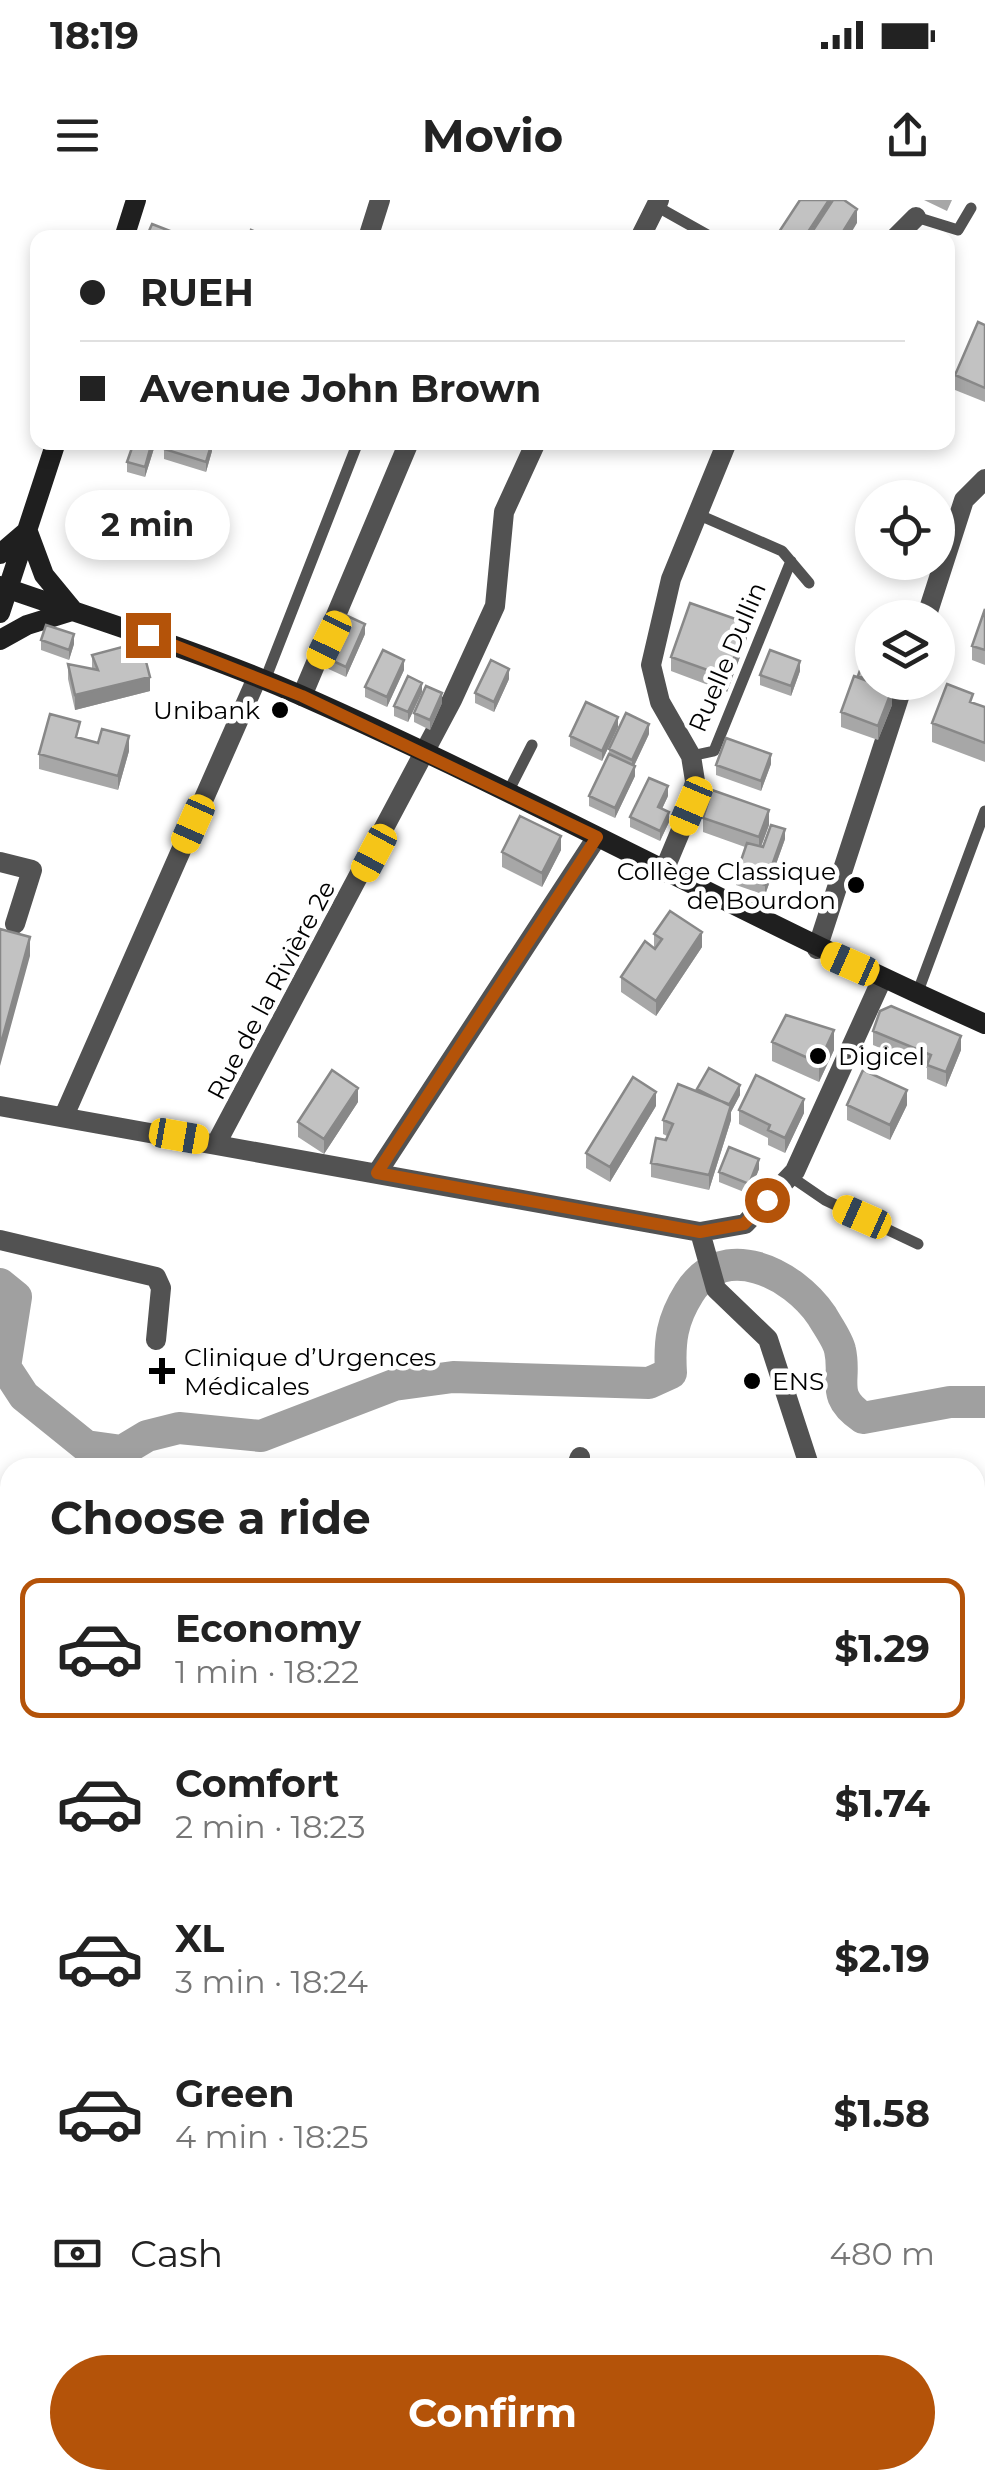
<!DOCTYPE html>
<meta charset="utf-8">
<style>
:root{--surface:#fff;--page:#f2f2f2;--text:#222;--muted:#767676;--line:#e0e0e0;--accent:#b45309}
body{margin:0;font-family:Montserrat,sans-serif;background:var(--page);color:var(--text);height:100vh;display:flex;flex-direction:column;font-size:38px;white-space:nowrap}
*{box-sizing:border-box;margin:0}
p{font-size:32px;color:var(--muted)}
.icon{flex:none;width:55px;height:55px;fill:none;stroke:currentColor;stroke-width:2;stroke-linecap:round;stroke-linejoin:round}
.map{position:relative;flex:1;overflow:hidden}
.panel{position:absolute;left:0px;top:1258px;width:985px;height:1032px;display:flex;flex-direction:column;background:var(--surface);border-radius:30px 30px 0 0;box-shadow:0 5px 15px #0003}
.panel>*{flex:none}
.guide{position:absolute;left:30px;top:30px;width:925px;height:220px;border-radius:20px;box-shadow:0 5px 15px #0003;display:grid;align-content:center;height:220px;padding:0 50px;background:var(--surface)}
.tools{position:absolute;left:855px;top:280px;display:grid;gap:20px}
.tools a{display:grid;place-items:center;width:100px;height:100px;border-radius:50%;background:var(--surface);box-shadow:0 5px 15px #0003;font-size:50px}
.end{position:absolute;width:45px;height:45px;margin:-22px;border:12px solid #b45309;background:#fff;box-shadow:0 0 0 5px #fff}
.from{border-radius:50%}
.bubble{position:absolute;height:70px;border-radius:35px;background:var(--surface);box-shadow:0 5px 15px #0003;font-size:32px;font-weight:700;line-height:70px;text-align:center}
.car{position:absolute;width:30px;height:60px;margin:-30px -15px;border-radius:12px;box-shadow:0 0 8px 2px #0007;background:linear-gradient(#f5c518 24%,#345 0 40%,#f5c518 0 76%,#345 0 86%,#f5c518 0)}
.guide b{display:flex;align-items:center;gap:35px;height:95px;font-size:38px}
.guide b+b{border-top:2px solid var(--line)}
.guide i{width:25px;height:25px;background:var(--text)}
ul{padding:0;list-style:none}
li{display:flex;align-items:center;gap:30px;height:140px;margin:0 20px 15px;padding:0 30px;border:5px solid transparent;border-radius:20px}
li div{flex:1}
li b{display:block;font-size:38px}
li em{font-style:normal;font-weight:700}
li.current{border-color:var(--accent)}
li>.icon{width:90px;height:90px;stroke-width:1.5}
h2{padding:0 50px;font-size:45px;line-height:120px}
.pay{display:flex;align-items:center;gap:25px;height:110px;padding:0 50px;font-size:38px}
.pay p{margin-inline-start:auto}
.action{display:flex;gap:20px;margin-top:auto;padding:20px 50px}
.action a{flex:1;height:115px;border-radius:60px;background:var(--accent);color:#fff;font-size:40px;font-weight:700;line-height:115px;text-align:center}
.status{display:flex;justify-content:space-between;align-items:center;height:70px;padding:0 50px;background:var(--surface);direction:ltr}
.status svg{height:28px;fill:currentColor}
header{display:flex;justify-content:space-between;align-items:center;height:130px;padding:0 50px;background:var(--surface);font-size:45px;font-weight:700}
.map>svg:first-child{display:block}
</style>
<div class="status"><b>18:19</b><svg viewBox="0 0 49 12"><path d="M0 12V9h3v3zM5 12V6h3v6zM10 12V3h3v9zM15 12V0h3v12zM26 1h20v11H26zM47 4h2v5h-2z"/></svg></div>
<header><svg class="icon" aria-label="menu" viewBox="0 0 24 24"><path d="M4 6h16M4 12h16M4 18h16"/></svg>Movio<svg class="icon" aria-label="share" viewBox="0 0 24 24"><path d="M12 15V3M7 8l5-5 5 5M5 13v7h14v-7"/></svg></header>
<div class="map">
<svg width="985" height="2288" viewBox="0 0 985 2288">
<rect width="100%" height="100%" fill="#fff"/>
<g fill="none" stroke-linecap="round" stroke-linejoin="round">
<path stroke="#a0a0a0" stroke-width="32" d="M0,1084L16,1097L5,1167L24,1196L86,1246L122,1251L147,1236L179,1228L261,1236L394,1185L453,1177L649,1183L671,1173C669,1141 672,1120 689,1093C723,1038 793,1073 822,1116C827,1125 838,1140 840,1150C847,1181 829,1195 863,1218L950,1202H985"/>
<path stroke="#525252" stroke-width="11" d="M656,6L713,38
M916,17L958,30L971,8
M697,314L782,351L809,383
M265,480L358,242
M691,556L714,551L791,361
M507,594L532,545
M917,794L985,611
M790,976L825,1000L918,1044"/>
<path stroke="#525252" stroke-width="20" d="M368,38L380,0
M640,38L659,0
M895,38L916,17
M926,418L964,300L985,279
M302,496L409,242
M0,662L32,670L15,724
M663,673L691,606L695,581L691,556L660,502L651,465L671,379L727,242
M817,749L904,482
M0,906L700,1032L745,1024L795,971L882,779
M64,916L257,478
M217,942L452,500L495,406L504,312L536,242
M377,973L597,637
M700,1032L716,1089L768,1139L810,1268
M0,1040L156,1077L161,1088L156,1140
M576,1268L580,1257
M975,1298L985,1299
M0,1676L10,1678
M975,1684H985
M0,2206L10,2212
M398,2280L415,2288
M754,2280L777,2288
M307,2288L311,2280"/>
<path stroke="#1f1f1f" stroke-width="20" d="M124,38L136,0
M28,332L44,375L72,409
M0,354L26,332
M0,386C100,421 202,452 300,495C532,597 753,721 985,824
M0,413L56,242
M0,440L27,425L72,411
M0,1333L10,1343
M975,1722L985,1733
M0,1948L10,1951
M975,2142L985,2144"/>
</g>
<path fill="#a7a7a7" d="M924,0H952L947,11Z
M985,125V202L955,190V175Z
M156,242L145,277L127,272V262Z
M164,249L212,251L206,272L164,259Z
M985,409V465L972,460V446Z
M365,434L346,477L322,466V456Z
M747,438L727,492L671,471V457Z
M872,439V482H897L892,498V505L878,540L841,527V512L858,478Z
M41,440L74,444L69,460L41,450Z
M92,455L150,491L75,510L68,479V464L92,469Z
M404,470L387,507L365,497V487Z
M800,471L791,496L760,485V475Z
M509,479L494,512L475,503V493Z
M422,492L408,522L394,516V506Z
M442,503L430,530L414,522V513Z
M973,503L985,507V562L932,542V523Z
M618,527L602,561L570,546V536Z
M649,534L634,566L635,576L615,618L589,606V596L609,555V549Z
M80,538L129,551L118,590L39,569V554Z
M771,564L761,591L716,575V565Z
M668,596L662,609L669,622L660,641L630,627V617Z
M703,618L769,625L761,647H763L785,639L765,695L736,685V675L745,647L703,632Z
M561,650L542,687L502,667V652Z
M654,734L702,747L656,816L621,792V777L654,748Z
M873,831L961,850L946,887L927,879V868L873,845Z
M772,842L834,850L819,882L772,861Z
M697,889L740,895L731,912V920L709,990L651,977V963L667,936L663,934V920L697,892Z
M358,902L324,954L298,937V922Z
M847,905H907L890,940L847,920Z
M656,906L610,982L586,968V953Z
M739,910L804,913L785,953L768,945V938L739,924Z
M759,969L749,994L719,982V972Z
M975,1621H985V1673L975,1674Z"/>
<path fill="#888" d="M829,0H832L814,38H804Z
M857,9V23L848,38H839Z
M152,242H156L145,277V267Z
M212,242V251L206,272V262Z
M747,423V438L727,492V477Z
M365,424V434L346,477V467Z
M74,434V444L69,460V450Z
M404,460V470L387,507V497Z
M800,461V471L791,496V486Z
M509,469V479L494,512V502Z
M150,477V491L75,510V495Z
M894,482H897L892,498V488Z
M422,483V492L408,522V512Z
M892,490V505L878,540V526Z
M442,493V503L430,530V520Z
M618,517V527L602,561V551Z
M649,524V534L632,570V560Z
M129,536V551L118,590V576Z
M771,554V564L761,591V581Z
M635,566V576L615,618V608Z
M668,586V596L658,617V607Z
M769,610V625L759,652V637Z
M669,612V622L660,641V631Z
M785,629V639L765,695V685Z
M561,636V650L542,687V673Z
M702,732V747L656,816V801Z
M30,737V756L0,866V847Z
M834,830V850L819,882V863Z
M961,836V850L946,887V872Z
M740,885V895L731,912V920L709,990V975L729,906Z
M358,888V902L324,954V939Z
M907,890V905L890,940V925Z
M656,892V906L610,982V967Z
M804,899V913L785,953V938Z
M759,959V969L749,994V984Z"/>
<path fill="#c2c2c2" stroke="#888" stroke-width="2.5" d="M800,0H829L804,38H775Z
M833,0H844L857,9L839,38H808Z
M152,24L188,38H146Z
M251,30L270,38H248Z
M978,122L985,125V188L955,175Z
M134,242H152L145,267L127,262Z
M166,242H212L206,262L164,249Z
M690,403L747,423L727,477L671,457Z
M985,409V450L972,446Z
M341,413L365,424L346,467L322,456Z
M46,425L74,434L69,450L41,440Z
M871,439H872V481L858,476Z
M141,442L150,477L75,495L68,464L98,470L92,455Z
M383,450L404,460L387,497L365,487Z
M770,450L800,461L791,486L760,475Z
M491,460L509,469L494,502L475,493Z
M408,476L422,483L408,512L394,506Z
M854,476L892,490L878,526L841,512Z
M877,482H894L892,488Z
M947,484L973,494L970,502L985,507V543L932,523Z
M426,486L442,493L430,520L414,513Z
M586,502L618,517L602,551L570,536Z
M626,513L649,524L632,560L609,549Z
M50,514L80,522L76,537L98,543L102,529L129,536L118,576L39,554Z
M726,538L771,554L761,581L716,565Z
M609,554L635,566L615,608L589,596Z
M649,578L668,586L658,607L669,612L660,631L630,617Z
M712,590L769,610L759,637L703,618Z
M520,616L561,636L542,673L502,652Z
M771,625L785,629L765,685L736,675L747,643L763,647Z
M670,711L702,732L656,801L621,777L645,741L655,749L662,739L654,734Z
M0,729L30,737L0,847Z
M891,806L961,836L946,872L927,865L931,855L873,831L880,811Z
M786,815L834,830L819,863L772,842Z
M709,868L740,885L729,905L697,889Z
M332,870L358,888L324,939L298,922Z
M863,870L907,890L890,925L847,905Z
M756,875L804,899L785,938L768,930L770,925L739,910Z
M633,877L656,892L610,967L586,953Z
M678,884L731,905L709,975L651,963L656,938L666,940L673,924L663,920Z
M729,947L759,959L749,984L719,972Z
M975,1621H985V1664H975Z"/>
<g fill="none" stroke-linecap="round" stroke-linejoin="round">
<path stroke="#b45309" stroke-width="12" d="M148,435L302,496L597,637L377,973L700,1032L744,1024L767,1000"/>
</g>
<g fill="#000" stroke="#fff" stroke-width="4">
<circle cx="280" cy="510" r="10"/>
<circle cx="856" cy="685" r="10"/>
<circle cx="818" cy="856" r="10"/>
<path d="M157 1156h10v10h10v10h-10v10h-10v-10h-10v-10h10z"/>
<circle cx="752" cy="1181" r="10"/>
</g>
<g text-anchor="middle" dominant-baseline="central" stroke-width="9" stroke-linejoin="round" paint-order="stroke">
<g font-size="25" fill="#000" stroke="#fff">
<text transform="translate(727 457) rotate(-67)">Ruelle Dullin</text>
<text transform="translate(271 790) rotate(-62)">Rue de la Rivière 2e</text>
</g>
<g font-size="25" fill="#000" stroke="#fff" text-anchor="start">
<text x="260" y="510" text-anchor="end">Unibank</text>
<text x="836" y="671" text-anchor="end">Collège Classique<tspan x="836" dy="29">de Bourdon</tspan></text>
<text x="838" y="856">Digicel</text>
<text x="184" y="1157">Clinique d’Urgences<tspan x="184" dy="29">Médicales</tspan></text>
<text x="772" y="1181">ENS</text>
</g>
</g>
</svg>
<div class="tools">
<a><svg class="icon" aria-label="locate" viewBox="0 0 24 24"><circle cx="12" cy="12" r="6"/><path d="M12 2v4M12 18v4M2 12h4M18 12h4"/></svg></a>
<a><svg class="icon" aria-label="layers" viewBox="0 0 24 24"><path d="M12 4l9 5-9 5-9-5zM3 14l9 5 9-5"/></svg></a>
</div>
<i class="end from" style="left:767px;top:1000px"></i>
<i class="end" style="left:148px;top:435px"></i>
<div class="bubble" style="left:65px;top:290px;width:165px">2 min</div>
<i class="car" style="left:329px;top:440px;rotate:206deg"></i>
<i class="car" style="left:691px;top:606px;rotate:203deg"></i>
<i class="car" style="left:193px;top:624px;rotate:204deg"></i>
<i class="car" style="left:374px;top:653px;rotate:208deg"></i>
<i class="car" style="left:850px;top:764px;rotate:294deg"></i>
<i class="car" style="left:179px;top:936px;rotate:100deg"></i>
<i class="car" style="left:862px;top:1017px;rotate:294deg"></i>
<div class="guide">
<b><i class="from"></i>RUEH</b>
<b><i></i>Avenue John Brown</b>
</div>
<section class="panel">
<h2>Choose a ride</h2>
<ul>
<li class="current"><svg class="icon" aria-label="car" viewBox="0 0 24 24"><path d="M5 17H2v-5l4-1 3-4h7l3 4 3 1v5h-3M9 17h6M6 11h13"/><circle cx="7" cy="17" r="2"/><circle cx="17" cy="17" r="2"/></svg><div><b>Economy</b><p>1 min · 18:22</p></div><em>$1.29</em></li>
<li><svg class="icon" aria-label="car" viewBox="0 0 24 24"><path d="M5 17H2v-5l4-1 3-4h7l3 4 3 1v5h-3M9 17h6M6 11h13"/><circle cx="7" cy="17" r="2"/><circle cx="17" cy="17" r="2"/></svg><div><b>Comfort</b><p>2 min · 18:23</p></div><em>$1.74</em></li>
<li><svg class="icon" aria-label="car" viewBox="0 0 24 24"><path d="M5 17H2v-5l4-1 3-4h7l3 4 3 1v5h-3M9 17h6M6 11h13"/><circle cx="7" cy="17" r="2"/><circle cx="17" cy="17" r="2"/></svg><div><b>XL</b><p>3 min · 18:24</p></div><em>$2.19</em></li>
<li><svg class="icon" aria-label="car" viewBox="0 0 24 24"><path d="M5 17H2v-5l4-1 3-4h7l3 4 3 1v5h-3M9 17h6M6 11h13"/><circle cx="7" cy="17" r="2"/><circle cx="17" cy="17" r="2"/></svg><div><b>Green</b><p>4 min · 18:25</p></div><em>$1.58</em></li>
</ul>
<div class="pay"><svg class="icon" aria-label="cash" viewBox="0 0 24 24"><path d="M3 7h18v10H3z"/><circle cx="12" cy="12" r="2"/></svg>Cash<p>480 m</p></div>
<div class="action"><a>Confirm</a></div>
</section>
</div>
